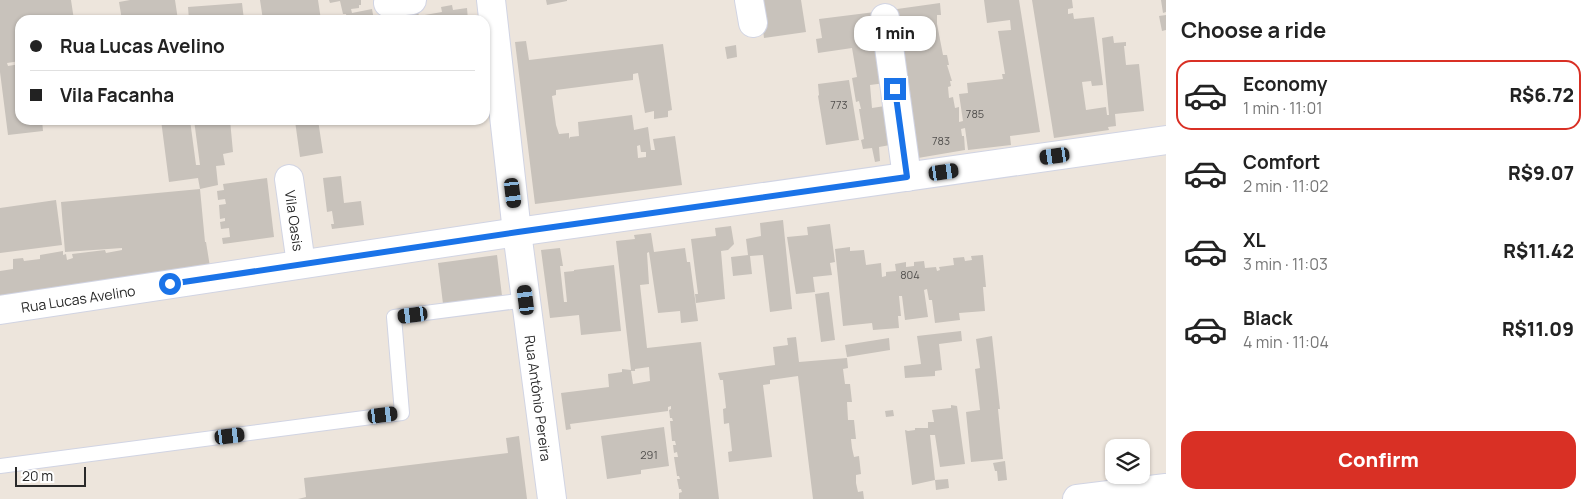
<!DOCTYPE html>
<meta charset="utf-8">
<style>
:root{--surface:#fff;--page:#f2f2f2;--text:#222;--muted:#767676;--line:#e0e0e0;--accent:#d93025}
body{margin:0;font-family:Manrope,sans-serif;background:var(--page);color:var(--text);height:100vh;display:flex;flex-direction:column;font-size:19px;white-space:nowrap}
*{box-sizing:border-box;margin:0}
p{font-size:16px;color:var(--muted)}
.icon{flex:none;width:28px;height:28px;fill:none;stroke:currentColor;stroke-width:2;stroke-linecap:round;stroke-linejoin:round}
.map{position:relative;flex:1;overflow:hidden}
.side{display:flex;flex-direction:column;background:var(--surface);width:425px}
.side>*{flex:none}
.guide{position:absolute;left:15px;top:15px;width:475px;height:110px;border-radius:15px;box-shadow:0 1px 4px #0004;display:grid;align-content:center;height:110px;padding:0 15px;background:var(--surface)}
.tools{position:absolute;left:1105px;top:439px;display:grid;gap:10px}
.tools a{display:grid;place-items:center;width:45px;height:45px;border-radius:10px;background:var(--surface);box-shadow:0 1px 4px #0004;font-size:25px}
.scale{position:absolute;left:15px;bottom:12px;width:71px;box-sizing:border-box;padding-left:5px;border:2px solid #2a2a2a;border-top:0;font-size:14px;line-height:18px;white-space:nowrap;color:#2a2a2a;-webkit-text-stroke:4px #fff;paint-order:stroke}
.end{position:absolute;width:22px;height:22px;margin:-11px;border:6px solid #1a73e8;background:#fff;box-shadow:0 0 0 2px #fff}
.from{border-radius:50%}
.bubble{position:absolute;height:35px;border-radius:15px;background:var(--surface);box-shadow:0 1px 4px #0004;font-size:16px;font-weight:800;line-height:35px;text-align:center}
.car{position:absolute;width:15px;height:30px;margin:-15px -8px;border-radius:6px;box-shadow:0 0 4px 1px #0007;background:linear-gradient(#222 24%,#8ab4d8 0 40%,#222 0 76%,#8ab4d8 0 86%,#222 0)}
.guide b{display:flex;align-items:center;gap:18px;height:48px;font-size:19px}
.guide b+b{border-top:1px solid var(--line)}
.guide i{width:12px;height:12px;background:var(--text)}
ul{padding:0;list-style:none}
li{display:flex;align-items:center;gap:15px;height:70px;margin:0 10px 8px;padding:0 5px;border:2px solid transparent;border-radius:15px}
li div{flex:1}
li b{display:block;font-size:19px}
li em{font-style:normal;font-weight:800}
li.selected{border-color:var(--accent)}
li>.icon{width:45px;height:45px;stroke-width:1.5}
h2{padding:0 15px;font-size:22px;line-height:60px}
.button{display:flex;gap:10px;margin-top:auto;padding:10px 15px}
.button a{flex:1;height:58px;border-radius:15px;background:var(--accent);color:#fff;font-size:20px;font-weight:800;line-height:58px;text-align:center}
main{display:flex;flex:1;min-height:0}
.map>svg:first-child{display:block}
</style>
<main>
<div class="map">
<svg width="1166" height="499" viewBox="0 0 1166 499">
<rect width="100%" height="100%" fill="#ede5dc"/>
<path fill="#c8c2bb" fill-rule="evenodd" d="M0,0H71L74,20H20V61L7,63L8,66L20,64V120H42L43,131L8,135L0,72Z
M130,0H175L178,20H122L119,2Z
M260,0H318L321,20H263Z
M329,0H361V5H359V8L351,9L352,13L372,9L374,20H347L346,14H343L340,1L330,3Z
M546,0H567V1L547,5Z
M759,0H801L806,32L764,38Z
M984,0H1019L1040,132L1010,136L1011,145L968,150L965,128L961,129L962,136H964L965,150L918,158L890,10L940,3L941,15H937V24L943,55H947L949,65H947L952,81H950L951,86L948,87L949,98L953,97L955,108L959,107V122L963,121L959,94L968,93L967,83L1003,79L1002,74H1005L998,31L1011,30L1010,20L987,23Z
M1032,0H1072L1073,8L1068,9V14L1073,13L1074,19L1094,17L1103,85L1092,86L1091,81L1082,82L1086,110L1106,107L1107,115H1109L1102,38L1113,36L1114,43L1126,42V46H1124L1126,65L1139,64L1144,111L1115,114L1116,126L1108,127L1109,130L1054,138Z
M1161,0H1166V12L1163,13Z
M242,3L244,20H189L188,7Z
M452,5L453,10L467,8L468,20H384L383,17L418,12L419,16L442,12L441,7Z
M875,12L885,83L870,85L872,108L885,106L890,145L879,147L880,161L875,162L872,148L863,149L861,140L864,139L859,109H861L859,101L856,102L852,78L857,77L852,48L818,53L816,39L822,38L819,19Z
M1166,15V30L1162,31L1159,16Z
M526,41L529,60L663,44L672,110L668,111V117L654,119V111L645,113L638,73L633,74V80L556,90V95L552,96L556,125L559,134L569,133V139L570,137L579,136L578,122L632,115L634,130L648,127L651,150H655L653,139L675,136L682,185L535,204L515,42ZM640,145L641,152H646V157L638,158L637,146Z
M736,45L737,57L727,59L725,47Z
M849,80L859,140L826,145L818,96L819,95L818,84Z
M161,120H190L196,165H200L194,120H230L233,152L223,154L225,165L216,166L218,185L200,189L198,178L169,182Z
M301,120H318L323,153L300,157L295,121Z
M341,176L344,203L361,201L364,225L332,229L331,224H334L332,211L327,212L323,178Z
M267,178L274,237L223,244L222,238L230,237L229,228L221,229L220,222L225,221V218L220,219L219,205L226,204L225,199L218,200L217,191L224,190L223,184Z
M200,189L205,242H206L211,273L0,304V271L13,269V259L23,258L24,261L40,259V255L63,251V255L66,254L67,260L73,258L72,254L105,250L106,253L122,250V248L65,252L61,202Z
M56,200L62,245L0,253V208Z
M783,220L792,309L770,312L763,255L750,256L752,274L733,276L731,257L748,255L746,239L761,236L760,223Z
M830,224L835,262L830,263L832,275L813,277L815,292L796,294L787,237L808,235L807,227Z
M731,226L734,244L728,250L721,251L725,299L696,303L695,294H698L691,239L716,236L715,228Z
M651,233L654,252L685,248L687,262H690L698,321L681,323L680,311L658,313L649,252L647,253L649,284L640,285L647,348L701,342L719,499H679V493L682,492L681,489H679L677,479H680L679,476H677L674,457H678L677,452L674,453L673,445H676L675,441H672L670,421H673L672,418H670L669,410L671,409V406L668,407V411L570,424L571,429L566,430L561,393L609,387L608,374L622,372V369L631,370L616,241L635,239L634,235ZM649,367L650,381L633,384L631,371H635V369Z
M850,247V251L864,250L866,265L881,263L882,277L886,276V272L896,271L895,264L906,262V267L914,266V262L924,261L925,268L936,267L937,271L940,270L939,267L954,265L953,258L964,257L965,261L972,260L971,256L983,255L986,287H983L985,311L959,313L960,320L935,323L932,300H929L927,289L924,290L928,317L905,320L902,296H899L901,316H898L899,328L873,330L872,323L843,326L835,249Z
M560,248L563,266H560L564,302H567L564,272L574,271V270L614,265L621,331L581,335L579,315L550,318L541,250Z
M497,255L503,304L444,312L438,263Z
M829,292L835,340L821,342L815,294Z
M961,331L962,341L939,344L942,370L935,371V376L905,378L904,366L921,364L917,336Z
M992,336L1000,409H998L1003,459L971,462L966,412L980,410L975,369L980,368L976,339Z
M796,337L799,362L847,358L848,368L843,369L845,384H850L852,402H847L848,420H854L856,439H851L852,448L854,457L859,456L861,474L856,475V483L858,492L863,491L864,499H813L798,376L770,380V384L763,385L772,457L729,462L728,452L732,451L729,423L724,424L723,409L726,408L723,380H720L718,373L775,365L773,347L788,345L787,338Z
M889,338L890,350L847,357L845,345Z
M951,405L957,406L965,464L940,467L935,435H930L935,480L912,485L905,430L908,431L915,430V428H928V422H934L932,410L951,408Z
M893,410L894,416L886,417L885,411Z
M664,427L669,466L641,470V474L607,479L601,436Z
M519,436L527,499H298L306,497L304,478L508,453L506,438Z
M1005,461L1007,480L998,481L997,471H995L993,463Z
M948,479L949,488L936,490L935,480Z"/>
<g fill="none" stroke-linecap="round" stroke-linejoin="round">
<defs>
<path id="service" d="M0,466L402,413L394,317L526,300"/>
<g id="minor">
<path id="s1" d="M491,0L517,232L552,499"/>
<path d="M749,0L753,23"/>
<path d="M388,3L412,0"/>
<path d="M885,18L907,177"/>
<path id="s2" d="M289,179L301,264"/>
<path id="s3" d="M0,310L517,232L1166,140"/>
<path d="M1077,499L1166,488"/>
</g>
</defs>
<use href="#service" stroke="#d1d4e3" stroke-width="16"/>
<use href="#minor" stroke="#d1d4e3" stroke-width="30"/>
<use href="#service" stroke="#fff" stroke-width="14"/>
<use href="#minor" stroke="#fff" stroke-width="28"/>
</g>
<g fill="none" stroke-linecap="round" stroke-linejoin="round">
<path stroke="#1a73e8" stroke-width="6" d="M170,284L518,232L907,177L895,89"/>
</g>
<g text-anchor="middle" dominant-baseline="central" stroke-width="4" stroke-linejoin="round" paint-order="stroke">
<g font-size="11" fill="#52504e">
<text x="839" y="104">773</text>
<text x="975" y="113">785</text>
<text x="941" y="140">783</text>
<text x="910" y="274">804</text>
<text x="649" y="454">291</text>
</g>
<g font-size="14" fill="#2a2a2a" stroke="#fff">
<text stroke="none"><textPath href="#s2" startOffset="42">Vila Oasis</textPath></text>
<text stroke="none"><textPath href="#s3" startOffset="79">Rua Lucas Avelino</textPath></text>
<text stroke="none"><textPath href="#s1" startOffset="401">Rua Antônio Pereira</textPath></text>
</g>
</g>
</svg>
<div class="tools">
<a><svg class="icon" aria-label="layers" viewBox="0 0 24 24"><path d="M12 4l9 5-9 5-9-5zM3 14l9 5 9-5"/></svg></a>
</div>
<div class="scale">20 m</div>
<i class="end from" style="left:170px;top:284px"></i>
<i class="end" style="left:895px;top:89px"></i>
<div class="bubble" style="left:854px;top:16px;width:82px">1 min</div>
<i class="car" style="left:1055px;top:156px;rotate:262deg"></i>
<i class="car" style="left:944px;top:172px;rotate:82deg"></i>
<i class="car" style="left:513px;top:193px;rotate:173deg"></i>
<i class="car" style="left:526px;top:300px;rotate:353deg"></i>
<i class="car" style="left:413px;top:315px;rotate:263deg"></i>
<i class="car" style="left:383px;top:415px;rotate:83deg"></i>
<i class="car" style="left:230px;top:436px;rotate:83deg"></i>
<div class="guide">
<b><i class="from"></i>Rua Lucas Avelino</b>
<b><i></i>Vila Facanha</b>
</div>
</div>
<section class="side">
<h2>Choose a ride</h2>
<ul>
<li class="selected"><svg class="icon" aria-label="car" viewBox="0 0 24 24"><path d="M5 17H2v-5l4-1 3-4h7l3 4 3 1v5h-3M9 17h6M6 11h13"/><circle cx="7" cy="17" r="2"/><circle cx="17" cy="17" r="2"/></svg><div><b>Economy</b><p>1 min · 11:01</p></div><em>R$6.72</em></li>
<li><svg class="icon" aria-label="car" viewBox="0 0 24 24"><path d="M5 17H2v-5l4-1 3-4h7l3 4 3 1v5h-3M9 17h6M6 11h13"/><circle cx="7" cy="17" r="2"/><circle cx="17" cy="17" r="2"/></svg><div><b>Comfort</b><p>2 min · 11:02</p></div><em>R$9.07</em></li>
<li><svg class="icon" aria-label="car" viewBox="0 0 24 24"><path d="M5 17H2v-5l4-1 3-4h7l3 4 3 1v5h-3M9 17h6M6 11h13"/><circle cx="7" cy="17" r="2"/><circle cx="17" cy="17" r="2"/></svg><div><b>XL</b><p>3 min · 11:03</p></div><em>R$11.42</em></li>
<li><svg class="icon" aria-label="car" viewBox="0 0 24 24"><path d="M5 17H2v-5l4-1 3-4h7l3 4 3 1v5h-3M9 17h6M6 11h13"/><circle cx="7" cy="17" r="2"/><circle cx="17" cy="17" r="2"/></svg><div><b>Black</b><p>4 min · 11:04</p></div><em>R$11.09</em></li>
</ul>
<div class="button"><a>Confirm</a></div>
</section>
</main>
